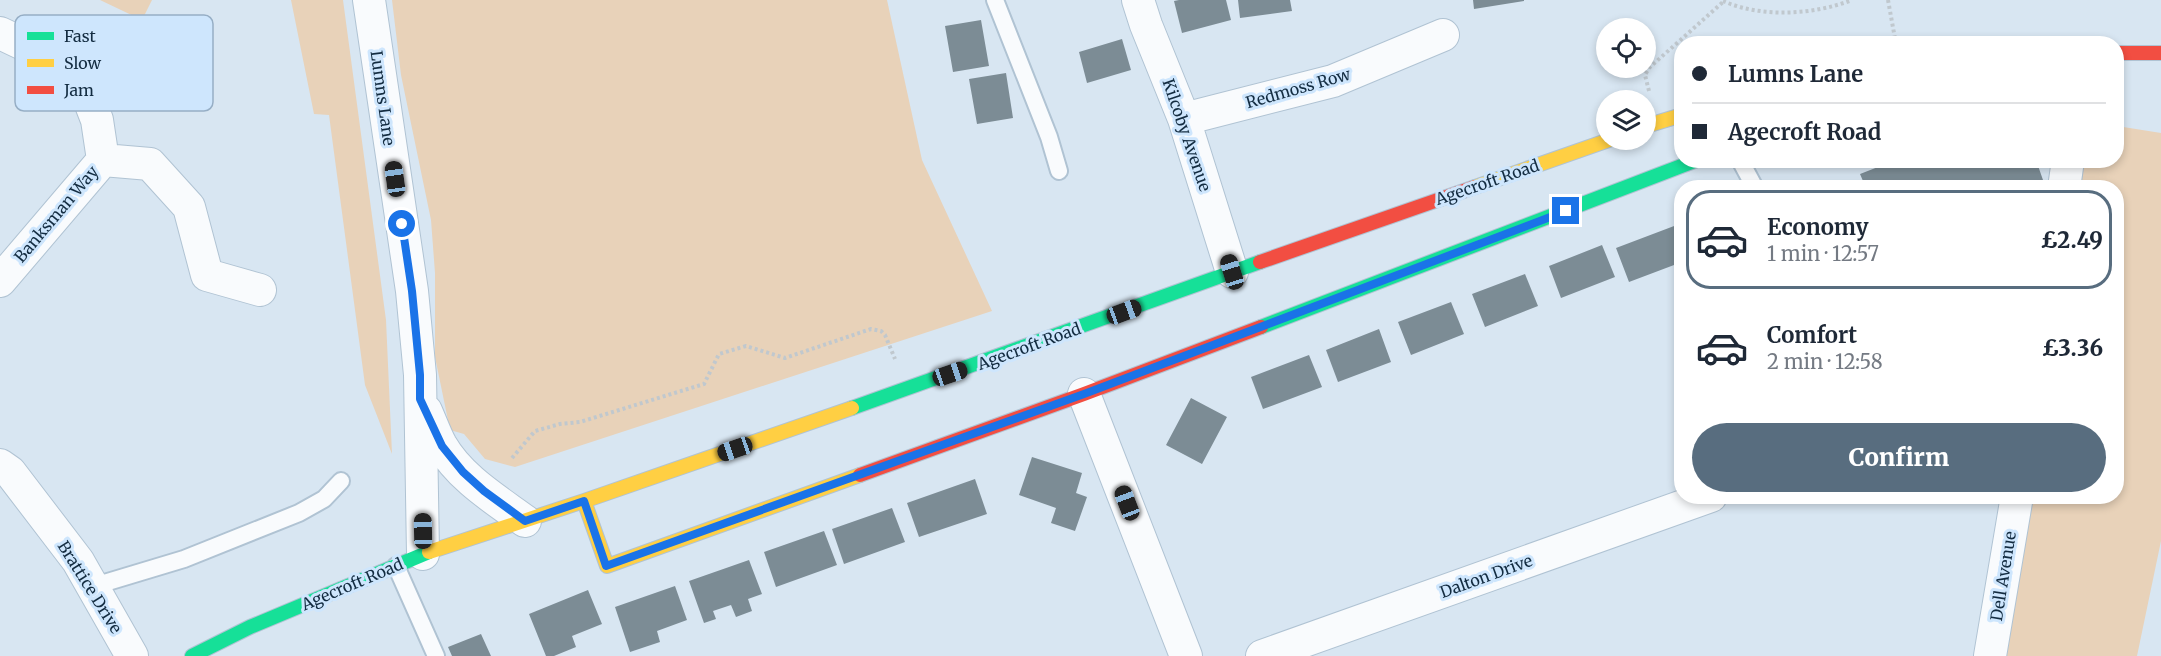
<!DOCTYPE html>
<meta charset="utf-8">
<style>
:root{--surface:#fff;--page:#f6f6f7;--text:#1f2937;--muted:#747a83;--line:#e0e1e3;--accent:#586d7f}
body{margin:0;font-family:Merriweather,serif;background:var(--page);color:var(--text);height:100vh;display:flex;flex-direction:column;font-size:22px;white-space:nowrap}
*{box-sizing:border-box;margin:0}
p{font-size:20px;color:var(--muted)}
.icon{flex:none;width:33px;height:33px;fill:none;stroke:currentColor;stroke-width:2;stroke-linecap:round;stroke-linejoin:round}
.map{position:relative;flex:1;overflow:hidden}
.details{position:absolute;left:1674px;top:180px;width:450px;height:324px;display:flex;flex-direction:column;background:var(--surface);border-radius:24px;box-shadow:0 3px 9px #0003}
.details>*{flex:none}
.banner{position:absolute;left:1674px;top:36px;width:450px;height:132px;border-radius:24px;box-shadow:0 3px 9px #0003;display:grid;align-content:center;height:132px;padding:0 18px;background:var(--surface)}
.buttons{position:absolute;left:1596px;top:18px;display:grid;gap:12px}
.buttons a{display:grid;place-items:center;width:60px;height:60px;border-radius:50%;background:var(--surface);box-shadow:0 3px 9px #0003;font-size:30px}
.end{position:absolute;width:27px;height:27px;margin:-14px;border:8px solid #1a73e8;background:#fff;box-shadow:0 0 0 3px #fff}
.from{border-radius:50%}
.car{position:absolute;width:18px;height:36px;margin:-18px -9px;border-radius:8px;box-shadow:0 0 4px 2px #0007;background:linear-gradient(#222 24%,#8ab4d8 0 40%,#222 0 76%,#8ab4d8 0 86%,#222 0)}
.banner b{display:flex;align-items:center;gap:21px;height:57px;font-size:22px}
.banner b+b{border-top:2px solid var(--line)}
.banner i{width:15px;height:15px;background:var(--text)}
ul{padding:10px 0 0;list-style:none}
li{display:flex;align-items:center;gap:18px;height:99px;margin:0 12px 9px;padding:0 6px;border:3px solid transparent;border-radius:24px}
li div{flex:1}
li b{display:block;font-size:22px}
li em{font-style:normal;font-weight:800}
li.selected{border-color:var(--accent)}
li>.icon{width:54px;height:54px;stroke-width:1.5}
.cta{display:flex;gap:12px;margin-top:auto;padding:12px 18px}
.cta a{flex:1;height:69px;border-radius:36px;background:var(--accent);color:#fff;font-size:24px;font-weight:800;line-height:69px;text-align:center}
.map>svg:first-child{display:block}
</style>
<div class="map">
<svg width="2161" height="656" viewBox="0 0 2161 656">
<rect width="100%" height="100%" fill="#d8e6f2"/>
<path fill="#e8d2b9" d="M100,0H152L142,20Z
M291,0H343L386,320L392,454L365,385L329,115L314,114Z
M392,0H887L922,160L992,311L515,467L485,459L464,434L450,430L435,357V273L431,220L401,75Z
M2117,126L2161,133V541L2137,656H2001L2027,497L2116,496V188L2077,187L2081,161L2116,160Z"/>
<path fill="#7c8c95" d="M1179,0H1226L1231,20L1182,33L1174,1Z
M1238,0H1290L1292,11L1240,18Z
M1473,0H1524V1L1474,9Z
M981,20L989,66L953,72L945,26Z
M1122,39L1131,70L1087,83L1079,52Z
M1006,73L1013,118L977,124L969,79Z
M1896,160H1943L1945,165L1958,160H2036L2043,180L2022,188H1866L1860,174Z
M1682,223V262L1629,282L1616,248Z
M1602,245L1615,277L1561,298L1549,266Z
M1525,274L1538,306L1485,327L1472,294Z
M1451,302L1464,334L1411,355L1398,322Z
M1379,329L1391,362L1338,382L1326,350Z
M1309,355L1322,387L1263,409L1251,377Z
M1191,398L1227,417L1202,464L1166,445Z
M1032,457L1082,473L1076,493L1087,497L1075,531L1051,523L1056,508L1019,495Z
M975,479L987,514L919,537L907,503Z
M892,508L905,542L844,564L832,529Z
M824,531L837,565L776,587L764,552Z
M749,560L762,594L748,599L752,611L736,617L731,605L713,611L716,619L704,623L689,581Z
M675,586L687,620L657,631L660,642L630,652L615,607Z
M588,590L602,624L572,636L576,647L554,656H546L529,614Z
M481,634L491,656H452L448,647Z"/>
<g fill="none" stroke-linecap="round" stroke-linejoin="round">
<defs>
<path id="lane" d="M995,0L1049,137L1059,171
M1740,160L1755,188
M396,566L436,656
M91,587L184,559L299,513L324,499L341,481"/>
<path id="street" d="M369,0L412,291L420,375L423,554
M1138,0L1146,25L1184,119L1232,272
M0,33L42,53L85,89L97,120L103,160
M1184,119L1333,81L1443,35
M2064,188L2068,160
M0,281L103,160L150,164L189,207L207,275L260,290
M1084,394L1186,656
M426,411C431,422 435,434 441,445C460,478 495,499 525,521
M0,465L10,472L78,561L132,656
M1262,656L1711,496
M1990,656L2017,496"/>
<path id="fast" d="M1261,327L1697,160
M852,408L1260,262
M192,656L250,627L429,552"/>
<path id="slow" d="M1646,126L1682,115
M1475,187L1609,140
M584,501L607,566L860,475
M429,552L584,501L852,408"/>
<path id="jam" d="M2116,53H2161
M1260,262L1475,187
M860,475L1084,394L1261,327"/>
</defs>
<use href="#lane" stroke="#b0c3d3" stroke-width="20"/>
<use href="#street" stroke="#b0c3d3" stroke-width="34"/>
<use href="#fast" stroke="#b0c3d3" stroke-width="16"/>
<use href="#slow" stroke="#b0c3d3" stroke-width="16"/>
<use href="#jam" stroke="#b0c3d3" stroke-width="16"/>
<path stroke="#c0c8ce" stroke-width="4" stroke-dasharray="3 3" stroke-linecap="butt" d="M1888,0L1896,44
M1723,1C1762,18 1813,15 1852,0
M1649,91L1645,75L1649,68L1724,1
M512,458L535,431L560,424L580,422L704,384L719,354L746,346L785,358L871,329L881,331L885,335L895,359"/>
<use href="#lane" stroke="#f9fbfd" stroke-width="16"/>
<use href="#street" stroke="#f9fbfd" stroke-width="32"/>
<use href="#fast" stroke="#16e098" stroke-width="14"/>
<use href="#slow" stroke="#ffcf43" stroke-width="14"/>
<use href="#jam" stroke="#f24e42" stroke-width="14"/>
</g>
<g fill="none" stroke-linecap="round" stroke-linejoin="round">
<path stroke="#1a73e8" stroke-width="8" d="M402,224L412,291L420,375V399L442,446L463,472L484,491L525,521L584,501L606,566L1084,394L1566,211"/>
</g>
<g text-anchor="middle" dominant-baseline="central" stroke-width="6" stroke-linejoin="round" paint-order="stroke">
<g font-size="16" fill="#132c41" stroke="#cee6fd">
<text transform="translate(1298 88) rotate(-16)">Redmoss Row</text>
<text transform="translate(383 98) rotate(82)">Lumns Lane</text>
<text transform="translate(1187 135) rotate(71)">Kilcoby Avenue</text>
<text transform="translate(1487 182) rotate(-19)">Agecroft Road</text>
<text transform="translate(56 214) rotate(-50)">Banksman Way</text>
<text transform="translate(1029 346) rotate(-20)">Agecroft Road</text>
<text transform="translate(1486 576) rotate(-20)">Dalton Drive</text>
<text transform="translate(2003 576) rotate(-81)">Dell Avenue</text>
<text transform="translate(352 584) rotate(-23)">Agecroft Road</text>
<text transform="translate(90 587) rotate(58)">Brattice Drive</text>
</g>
</g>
<rect x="15" y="15" width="198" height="96" rx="9" fill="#cee6fd" stroke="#96aec5" stroke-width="1.5"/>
<rect x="27" y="32" width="27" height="8" fill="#16e098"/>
<rect x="27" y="59" width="27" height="8" fill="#ffcf43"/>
<rect x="27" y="86" width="27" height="8" fill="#f24e42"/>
<g font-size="16" fill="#132c41">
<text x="64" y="42">Fast</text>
<text x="64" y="69">Slow</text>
<text x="64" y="96">Jam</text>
</g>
</svg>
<div class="buttons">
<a><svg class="icon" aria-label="locate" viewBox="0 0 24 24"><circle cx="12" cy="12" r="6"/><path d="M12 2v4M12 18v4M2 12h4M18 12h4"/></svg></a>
<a><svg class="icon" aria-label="layers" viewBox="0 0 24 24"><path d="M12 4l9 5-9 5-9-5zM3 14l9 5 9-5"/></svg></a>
</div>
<i class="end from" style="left:402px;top:224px"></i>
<i class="end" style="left:1566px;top:211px"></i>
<i class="car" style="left:395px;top:179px;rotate:352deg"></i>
<i class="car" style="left:1232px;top:272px;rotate:343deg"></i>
<i class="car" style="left:1124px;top:312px;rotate:70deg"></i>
<i class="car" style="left:950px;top:374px;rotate:71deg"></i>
<i class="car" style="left:735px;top:449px;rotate:251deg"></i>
<i class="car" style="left:1127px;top:503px;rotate:339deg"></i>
<i class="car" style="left:423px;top:531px;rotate:359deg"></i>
<div class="banner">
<b><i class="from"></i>Lumns Lane</b>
<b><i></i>Agecroft Road</b>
</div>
<section class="details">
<ul>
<li class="selected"><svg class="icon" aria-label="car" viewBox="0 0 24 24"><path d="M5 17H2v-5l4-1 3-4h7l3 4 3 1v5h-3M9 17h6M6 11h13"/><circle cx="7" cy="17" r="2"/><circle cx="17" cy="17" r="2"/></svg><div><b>Economy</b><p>1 min · 12:57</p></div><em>£2.49</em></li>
<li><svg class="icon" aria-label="car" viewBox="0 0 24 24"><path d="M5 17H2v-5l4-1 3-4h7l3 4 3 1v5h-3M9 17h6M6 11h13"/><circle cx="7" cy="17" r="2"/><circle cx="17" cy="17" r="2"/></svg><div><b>Comfort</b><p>2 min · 12:58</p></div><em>£3.36</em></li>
</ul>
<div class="cta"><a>Confirm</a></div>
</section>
</div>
